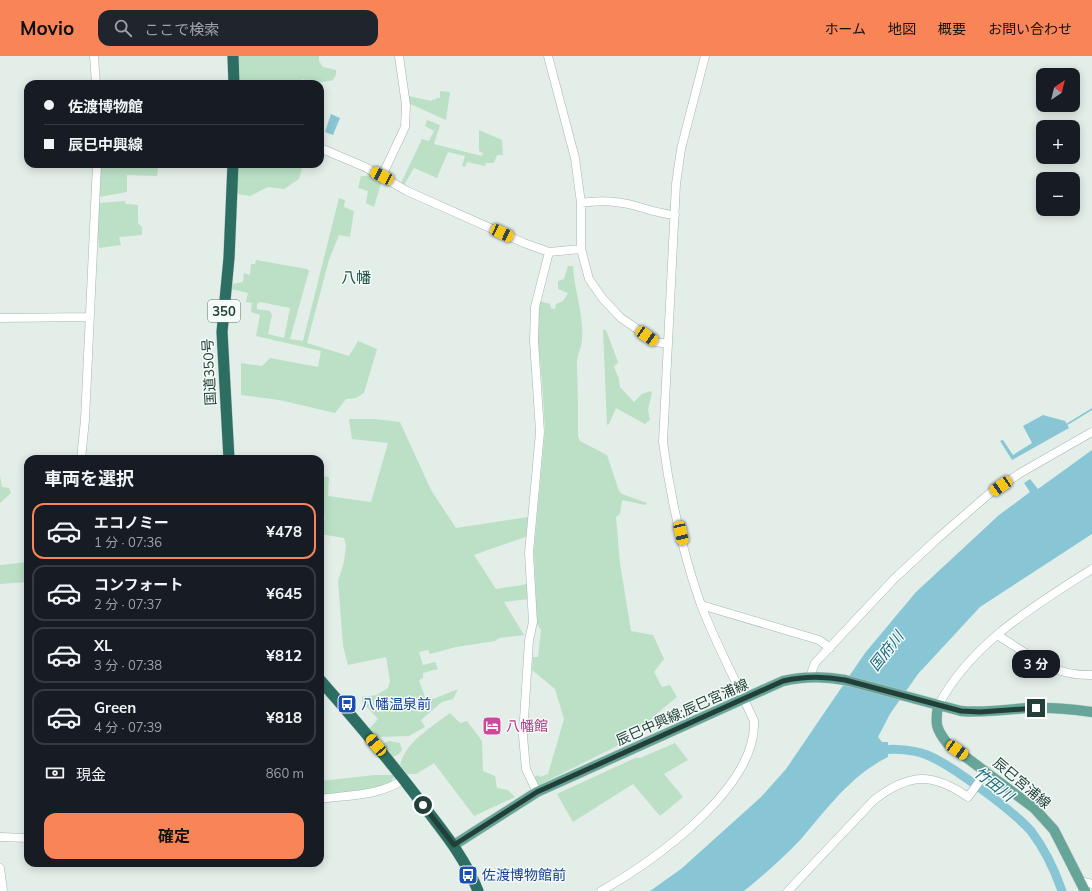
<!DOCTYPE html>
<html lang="ja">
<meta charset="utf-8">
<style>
:root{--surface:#171b24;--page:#20242c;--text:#f1f3f6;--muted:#9ea1a6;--line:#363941;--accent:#f88457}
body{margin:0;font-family:Mulish,"Noto Sans JP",sans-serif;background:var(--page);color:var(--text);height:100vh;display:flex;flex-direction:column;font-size:15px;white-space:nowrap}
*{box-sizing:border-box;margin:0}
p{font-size:13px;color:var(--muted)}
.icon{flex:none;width:22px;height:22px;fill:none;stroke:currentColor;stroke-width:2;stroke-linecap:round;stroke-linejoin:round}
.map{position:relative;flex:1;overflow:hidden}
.drawer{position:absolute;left:24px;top:399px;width:300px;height:412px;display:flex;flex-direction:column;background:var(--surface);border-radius:12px;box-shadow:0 2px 10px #0003}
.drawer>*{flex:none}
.guide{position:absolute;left:24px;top:24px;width:300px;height:88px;border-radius:12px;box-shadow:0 2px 10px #0003;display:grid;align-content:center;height:88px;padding:0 20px;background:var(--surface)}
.needle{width:26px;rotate:35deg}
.controls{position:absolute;left:1036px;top:12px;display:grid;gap:8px}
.controls a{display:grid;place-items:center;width:44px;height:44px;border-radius:8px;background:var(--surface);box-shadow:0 2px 10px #0003;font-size:20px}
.end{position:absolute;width:18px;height:18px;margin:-9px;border:5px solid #224039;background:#fff;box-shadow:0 0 0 2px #fff}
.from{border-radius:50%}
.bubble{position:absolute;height:28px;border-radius:12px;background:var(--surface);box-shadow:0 2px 10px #0003;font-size:13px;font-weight:700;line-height:28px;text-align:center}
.car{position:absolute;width:12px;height:24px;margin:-12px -6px;border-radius:5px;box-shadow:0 0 3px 1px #0007;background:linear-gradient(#f5c518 24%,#345 0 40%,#f5c518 0 76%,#345 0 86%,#f5c518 0)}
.guide b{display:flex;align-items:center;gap:14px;height:38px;font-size:15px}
.guide b+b{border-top:1px solid var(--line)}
.guide i{width:10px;height:10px;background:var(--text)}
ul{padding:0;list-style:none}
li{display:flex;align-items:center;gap:12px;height:56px;margin:0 8px 6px;padding:0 12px;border:2px solid var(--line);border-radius:12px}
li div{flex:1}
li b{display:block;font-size:15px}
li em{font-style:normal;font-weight:700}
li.active{border-color:var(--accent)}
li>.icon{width:36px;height:36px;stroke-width:1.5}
h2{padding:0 20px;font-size:18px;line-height:48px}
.pay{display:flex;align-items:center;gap:10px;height:44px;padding:0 20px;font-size:15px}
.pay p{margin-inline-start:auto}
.primary-button{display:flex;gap:8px;margin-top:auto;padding:8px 20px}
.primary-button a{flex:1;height:46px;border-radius:12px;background:var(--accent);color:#111;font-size:16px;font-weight:700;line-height:46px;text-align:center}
header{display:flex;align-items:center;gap:24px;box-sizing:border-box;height:56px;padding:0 20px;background:var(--accent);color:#111}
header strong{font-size:19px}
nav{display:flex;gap:22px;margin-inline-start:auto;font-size:14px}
.search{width:280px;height:36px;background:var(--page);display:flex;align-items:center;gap:10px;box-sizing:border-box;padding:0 14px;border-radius:12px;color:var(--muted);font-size:15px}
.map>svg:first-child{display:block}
</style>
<header>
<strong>Movio</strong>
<div class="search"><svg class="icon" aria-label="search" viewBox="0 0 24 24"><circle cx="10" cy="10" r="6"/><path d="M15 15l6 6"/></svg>ここで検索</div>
<nav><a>ホーム</a><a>地図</a><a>概要</a><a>お問い合わせ</a></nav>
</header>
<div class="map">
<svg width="1092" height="835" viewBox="0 0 1092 835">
<rect width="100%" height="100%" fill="#e3eee9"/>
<path fill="#bbe0c6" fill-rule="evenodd" d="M238,0H319V5L323,11L336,14V19L333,24C322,27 313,27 302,23L299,28H240Z
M440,35L450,36L446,64L408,47V40L432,45L433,43L436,44V42H440Z
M427,64L440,69L434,88L482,100L483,97L479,95V74L502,84L503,99H497L494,107H486L485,110L467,106L465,111L462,110L465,100L448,96L437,122L414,112L404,129L401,127L422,83L429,85L434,75L425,70Z
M100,108H157L158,114L157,120L127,119V136L99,141Z
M239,108H303L299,123L284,133L268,131L250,140L237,138Z
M369,116L382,124L374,151L366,147L368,135L358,132L361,120H367Z
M339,142L345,144L344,151L354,155L350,181L339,179L329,204L307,287L349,300L358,285L377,293L364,337L356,342L346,343L335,357L279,344L241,339V307L262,310L270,302L318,311L321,295L256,280L260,259L251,256L252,247L246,246L248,237L231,233L232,228L243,226L244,217L250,219L251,208H255L256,204L307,213L309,215L290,283L303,285ZM260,246L290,252L284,282L268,278L272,259L270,255L257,253V248Z
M125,145L126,148L138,149V167L142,171V179L119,181L121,189L99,192L97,172L98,147Z
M568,210H573C574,234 584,258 582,283C582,292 576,301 577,310C578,333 578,357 578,380L580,385L607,399L619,435L622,438L647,447L645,449L622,444L620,458L616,461L620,507L631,575L653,579L664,603L654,616L662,631L670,629L677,641L654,660L655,666L649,670L630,674L622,682L623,687L537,730L533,722L538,719L540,721L548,718L564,663L555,633L532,614L533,601H538L541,574L537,568L534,494L545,374L542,324L537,276L540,245L550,248L551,252L555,253L556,248L563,245L568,237L558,233V225L564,223Z
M603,274H606L618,306L614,311L619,323L620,331L634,346L642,338L650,335L652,337L648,354L650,364L645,368L616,352L609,368L607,369Z
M349,363H375L400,366L431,434L456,472L528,461V480L474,499L496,533L528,528L529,543L504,546L524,579L499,582L495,585L456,591L430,598L428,594L419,596L423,609L435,606L438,613L423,617V622L419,624L425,641L430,640L433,643L458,633L453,643L442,646L421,664L425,671L409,680L377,681L369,673L378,663L362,646V641L376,639L388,632L390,625L386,601L348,609L343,590L338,525L344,506L346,490L344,482L320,478L325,461L320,459V420L329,421L328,440L371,446L388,387L352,383Z
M0,420L2,431L9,432L11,437L0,447Z
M28,506V526L0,528V509Z
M450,657L460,667L467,665L482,685L483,715L495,720L497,732L508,734L515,741L474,760L434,707L416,718H407L400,709C406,685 432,671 450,657Z
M389,685L400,687L402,694L399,698L393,701L382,688Z
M675,687L688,704L664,718L683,741L660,760L633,728L573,766L557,738L635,702H640Z
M375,719H395L389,729L370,733L320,739V725Z"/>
<path fill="#89c6d5" d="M331,58L340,62L333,79L325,76Z
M1043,359L1065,365L1069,372L1012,404L1000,385L1003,384L1013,399L1032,387L1023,370Z
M1092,394V478L980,551L918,618L890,658L878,681L882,686H888V701C851,719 827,753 801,783C784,801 764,819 744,835H650L681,813L761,741L786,713L865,597L916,536L999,459L1030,436L1024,427L1030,423L1038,433Z"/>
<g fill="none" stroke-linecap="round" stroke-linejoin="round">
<path stroke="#89c6d5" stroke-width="1.5" d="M1066,369L1092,353"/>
<path stroke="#89c6d5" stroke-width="9" d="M875,695C891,692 912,693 927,699C952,709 1013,755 1031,775C1044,792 1055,815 1062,835"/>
<defs>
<path id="minor" d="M94,0L96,28
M548,0L575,102L581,147V193L589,223L603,243L621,262L656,286L668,288
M320,92L365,111L407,135L524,187L549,196L581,193
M382,120L405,71L406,49L399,0
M581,147C599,144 618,145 636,150C650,154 660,158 675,159
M0,262L90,261
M81,403L85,364L97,108
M701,549L819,584L830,592
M997,579C1031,599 1050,620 1092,619
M810,620L815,607L894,523L937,483L990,437L1022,416L1092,376
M938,650C971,587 1034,550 1092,513
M537,736L526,713L523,680L529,584L533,566L529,497L540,376L534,285L535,251L549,196
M320,743C348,739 381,740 404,723
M0,781L28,782
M0,812L3,835
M1081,825L1092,828
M601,835C653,806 757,732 754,665C737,627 716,588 701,549C683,498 670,439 663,386L676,128L681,93L705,0
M788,835L874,744C909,717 932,716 968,741L987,715"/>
<path id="major" d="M938,650C935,668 936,673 947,687L1034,752L1054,774L1085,835
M454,789L537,736L783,625C805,620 823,620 845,624L961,655C983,657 1004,654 1026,652C1048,651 1070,653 1092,656"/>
<path id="highway" d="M233,0L234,28
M229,403L222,276L229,202L233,108
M320,624C357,666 393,708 426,753C446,779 466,804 478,835"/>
</defs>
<use href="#minor" stroke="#a5b6b1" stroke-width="9"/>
<use href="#major" stroke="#c1cac8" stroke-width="11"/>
<use href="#highway" stroke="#c1cac8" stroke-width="12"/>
<use href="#minor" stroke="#fff" stroke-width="8"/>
<use href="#major" stroke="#66a597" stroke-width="10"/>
<use href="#highway" stroke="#2c6e62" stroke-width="11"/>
</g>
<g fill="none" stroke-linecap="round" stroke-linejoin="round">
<path stroke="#224039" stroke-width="5" d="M423,749L454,789L537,736L783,625C805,620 823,620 845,624L961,655L980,656L1036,652"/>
</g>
<defs>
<symbol id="bus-square" viewBox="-11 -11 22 22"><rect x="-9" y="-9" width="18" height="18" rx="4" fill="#1a4fb4" stroke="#f4faf7"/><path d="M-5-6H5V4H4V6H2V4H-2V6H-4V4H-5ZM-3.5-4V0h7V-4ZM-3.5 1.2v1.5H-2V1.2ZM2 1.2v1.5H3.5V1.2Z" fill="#fff"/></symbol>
<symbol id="hotel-square" viewBox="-11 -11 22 22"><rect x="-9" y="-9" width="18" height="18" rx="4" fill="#d1479c" stroke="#f4faf7"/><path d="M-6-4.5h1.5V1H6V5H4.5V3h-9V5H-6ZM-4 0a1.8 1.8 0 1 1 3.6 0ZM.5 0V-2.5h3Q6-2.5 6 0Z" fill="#fff"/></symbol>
</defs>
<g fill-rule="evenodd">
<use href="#bus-square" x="336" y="637" width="22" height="22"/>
<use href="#hotel-square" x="481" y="659" width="22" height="22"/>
<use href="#bus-square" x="457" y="808" width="22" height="22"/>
</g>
<g text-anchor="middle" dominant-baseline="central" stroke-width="3" stroke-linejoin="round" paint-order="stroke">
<rect fill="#f4faf7" stroke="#617872" stroke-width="1" x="208" y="244" width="32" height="22" rx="3"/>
<g font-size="13" font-weight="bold" fill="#224039">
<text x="224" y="255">350</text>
</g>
<g font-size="14" fill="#224039" stroke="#f4faf7">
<text transform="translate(209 316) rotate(-93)">国道350号</text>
<text transform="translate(682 656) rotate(-24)">辰巳中興線;辰巳宮浦線</text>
<text transform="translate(1022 727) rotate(40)">辰巳宮浦線</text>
</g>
<g font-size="14" fill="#164399" stroke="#f4faf7" text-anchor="start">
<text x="361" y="648">八幡温泉前</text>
<text x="482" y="819">佐渡博物館前</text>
</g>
<g font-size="14" fill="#b23c85" stroke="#f4faf7" text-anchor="start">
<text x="506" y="670">八幡館</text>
</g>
<g font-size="15" fill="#1d5348" stroke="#f4faf7">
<text x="356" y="221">八幡</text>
</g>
<g font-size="15" font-style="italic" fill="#196a7f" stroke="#f4faf7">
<text transform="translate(886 595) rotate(-52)">国府川</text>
<text transform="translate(994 728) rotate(38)">竹田川</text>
</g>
</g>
</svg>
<div class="controls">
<a><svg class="needle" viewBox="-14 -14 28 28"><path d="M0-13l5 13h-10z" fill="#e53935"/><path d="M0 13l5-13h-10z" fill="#9ea1a6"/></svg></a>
<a>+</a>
<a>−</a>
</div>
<i class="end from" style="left:423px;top:749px"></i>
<i class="end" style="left:1036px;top:652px"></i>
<div class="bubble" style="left:1012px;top:594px;width:48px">3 分</div>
<i class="car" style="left:382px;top:120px;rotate:297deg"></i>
<i class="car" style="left:502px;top:177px;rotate:115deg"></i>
<i class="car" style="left:647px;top:280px;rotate:124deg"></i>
<i class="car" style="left:1001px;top:430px;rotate:236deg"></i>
<i class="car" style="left:681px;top:477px;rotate:167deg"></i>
<i class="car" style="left:376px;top:689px;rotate:320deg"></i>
<i class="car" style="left:957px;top:694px;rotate:125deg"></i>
<div class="guide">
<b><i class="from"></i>佐渡博物館</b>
<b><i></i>辰巳中興線</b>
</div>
<section class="drawer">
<h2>車両を選択</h2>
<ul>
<li class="active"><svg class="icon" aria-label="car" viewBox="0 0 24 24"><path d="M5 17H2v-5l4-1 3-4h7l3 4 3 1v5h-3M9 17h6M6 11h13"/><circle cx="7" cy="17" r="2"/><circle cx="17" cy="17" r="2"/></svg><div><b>エコノミー</b><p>1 分 · 07:36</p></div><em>¥478</em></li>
<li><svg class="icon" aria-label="car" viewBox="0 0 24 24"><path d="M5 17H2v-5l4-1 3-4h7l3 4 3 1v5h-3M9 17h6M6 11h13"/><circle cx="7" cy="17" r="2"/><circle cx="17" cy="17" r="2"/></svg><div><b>コンフォート</b><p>2 分 · 07:37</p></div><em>¥645</em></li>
<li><svg class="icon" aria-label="car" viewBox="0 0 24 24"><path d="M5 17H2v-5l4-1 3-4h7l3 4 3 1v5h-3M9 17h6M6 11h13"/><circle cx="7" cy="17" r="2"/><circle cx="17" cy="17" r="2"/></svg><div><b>XL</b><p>3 分 · 07:38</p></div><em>¥812</em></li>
<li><svg class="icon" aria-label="car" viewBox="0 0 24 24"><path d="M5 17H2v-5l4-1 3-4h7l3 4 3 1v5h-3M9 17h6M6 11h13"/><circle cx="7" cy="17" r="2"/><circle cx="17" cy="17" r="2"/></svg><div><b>Green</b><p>4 分 · 07:39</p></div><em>¥818</em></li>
</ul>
<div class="pay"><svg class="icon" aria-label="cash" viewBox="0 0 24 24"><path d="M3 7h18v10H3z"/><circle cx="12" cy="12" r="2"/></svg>現金<p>860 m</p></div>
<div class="primary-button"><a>確定</a></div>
</section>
</div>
